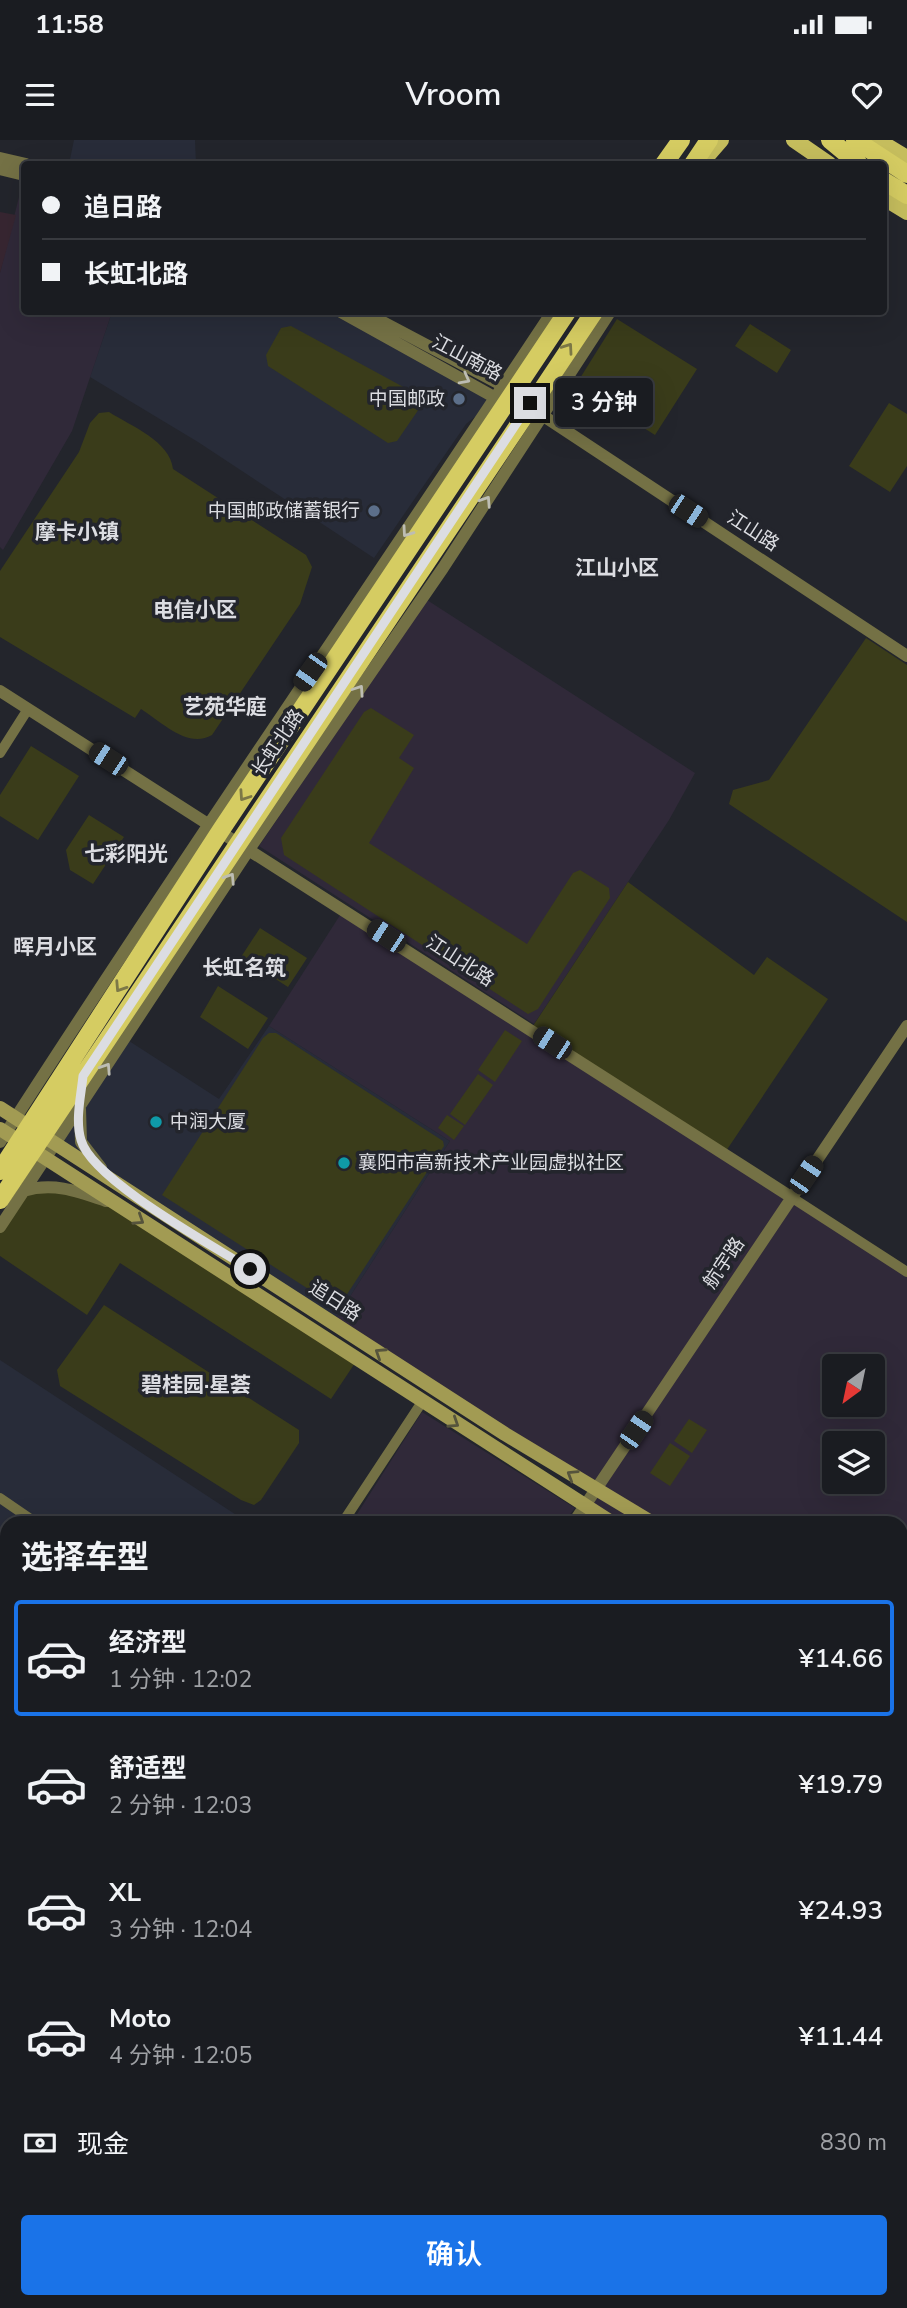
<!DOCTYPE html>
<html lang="zh">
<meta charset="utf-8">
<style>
:root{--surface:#1a1c21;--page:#27292e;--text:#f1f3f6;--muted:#9fa1a5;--line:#383a3f;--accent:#1a73e8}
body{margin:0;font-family:"Nunito Sans","Noto Sans SC",sans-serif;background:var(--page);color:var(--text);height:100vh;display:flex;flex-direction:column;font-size:26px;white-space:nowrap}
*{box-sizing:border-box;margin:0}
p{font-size:23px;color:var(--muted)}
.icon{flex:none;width:38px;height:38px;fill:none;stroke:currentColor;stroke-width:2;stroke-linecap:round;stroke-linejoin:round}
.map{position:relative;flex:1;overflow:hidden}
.panel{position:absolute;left:0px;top:1376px;width:908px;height:793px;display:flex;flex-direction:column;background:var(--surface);border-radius:21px 21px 0 0;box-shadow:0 7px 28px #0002,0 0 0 2px var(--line)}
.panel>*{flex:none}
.hud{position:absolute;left:21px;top:21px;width:866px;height:154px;border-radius:7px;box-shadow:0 7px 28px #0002,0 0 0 2px var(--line);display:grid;align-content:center;height:154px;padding:0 21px;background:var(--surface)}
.needle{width:46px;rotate:213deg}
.controls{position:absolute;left:822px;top:1214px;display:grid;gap:14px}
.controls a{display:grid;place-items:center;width:63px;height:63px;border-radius:7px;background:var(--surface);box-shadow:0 7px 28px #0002,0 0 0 2px var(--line);font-size:35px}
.end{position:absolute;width:32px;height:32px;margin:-16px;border:9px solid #dcdde2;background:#111;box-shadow:0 0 0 4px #111}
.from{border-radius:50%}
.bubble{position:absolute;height:49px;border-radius:7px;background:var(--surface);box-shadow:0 7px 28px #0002,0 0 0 2px var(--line);font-size:23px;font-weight:600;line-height:49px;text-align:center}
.car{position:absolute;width:21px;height:42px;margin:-21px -10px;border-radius:9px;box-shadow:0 0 5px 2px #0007;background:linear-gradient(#222 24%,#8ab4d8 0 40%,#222 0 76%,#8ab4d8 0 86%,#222 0)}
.hud b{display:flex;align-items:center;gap:24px;height:66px;font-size:26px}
.hud b+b{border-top:2px solid var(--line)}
.hud i{width:18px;height:18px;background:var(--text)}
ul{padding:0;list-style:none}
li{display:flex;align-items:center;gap:21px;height:116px;margin:0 14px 10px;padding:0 7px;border:4px solid transparent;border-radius:7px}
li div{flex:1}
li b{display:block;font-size:26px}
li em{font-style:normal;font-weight:600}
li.selected{border-color:var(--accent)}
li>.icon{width:63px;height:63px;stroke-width:1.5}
h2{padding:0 21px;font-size:32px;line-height:84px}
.pay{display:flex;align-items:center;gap:18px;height:77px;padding:0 21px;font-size:26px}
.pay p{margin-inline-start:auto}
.primary-button{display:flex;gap:14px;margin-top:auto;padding:14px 21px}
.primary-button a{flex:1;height:80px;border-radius:7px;background:var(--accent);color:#fff;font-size:28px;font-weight:600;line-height:80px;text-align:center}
.status{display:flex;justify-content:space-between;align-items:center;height:49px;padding:0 35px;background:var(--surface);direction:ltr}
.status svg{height:19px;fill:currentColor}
header{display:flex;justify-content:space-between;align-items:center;height:91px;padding:0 21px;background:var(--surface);font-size:32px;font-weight:600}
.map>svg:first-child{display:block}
</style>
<div class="status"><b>11:58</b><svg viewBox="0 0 49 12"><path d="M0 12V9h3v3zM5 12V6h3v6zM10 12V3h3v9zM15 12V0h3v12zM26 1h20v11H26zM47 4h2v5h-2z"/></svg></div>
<header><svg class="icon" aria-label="menu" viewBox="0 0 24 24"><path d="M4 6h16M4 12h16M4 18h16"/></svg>Vroom<svg class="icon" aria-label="heart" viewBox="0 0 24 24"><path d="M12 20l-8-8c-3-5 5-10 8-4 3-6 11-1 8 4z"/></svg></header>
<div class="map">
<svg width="907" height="2168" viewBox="0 0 907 2168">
<rect width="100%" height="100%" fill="#23252c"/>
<path fill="#282c39" d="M74,0H195L196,24H69Z
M112,172H338L491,254L476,276L466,284L374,418L198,302L90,237Z
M269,886L450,1001L333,1183L56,1005L126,899L219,959Z
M0,1220L247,1382H7V1533H0Z
M51,2161H243L254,2168H46Z"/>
<path fill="#302939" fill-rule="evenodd" d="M24,37V172H112L72,291L3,410L0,407V133Z
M427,460L695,633L669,680L534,884L259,706Z
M344,769L907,1135V2168H254L243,2161H901V1382H574L596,1351L333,1183L450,1001L269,886ZM835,1227H873V1265H835ZM835,1304H873V1342H835Z
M422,1272L575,1368L564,1382H352Z"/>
<path fill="#372631" d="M0,72L16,75L0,133Z"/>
<path fill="#3a3c1a" d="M617,179L697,229L655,295L612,268L602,283L594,286L562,267Z
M750,184L791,210L777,233L735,206Z
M291,186L420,256L421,266L397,301L388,303L268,226L266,215L281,188Z
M889,263L907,274V326L890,352L849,326Z
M109,272C131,286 170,301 173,329L306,415L312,427L300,464L212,595C188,609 163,583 141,569L135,578L0,497V431L79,312L90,283L99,273Z
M866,498L907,525V782L729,664L733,650L769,640Z
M371,568L414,595L399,618L414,628L369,703L527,804L573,733L580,730L609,748L610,758L538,869L528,874L284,715L281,698L364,572Z
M31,606L79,636L38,700L0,676V655Z
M89,675L124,697L93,744L70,730L66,710Z
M628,742L754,835L767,817L828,859L724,1014L531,889Z
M260,788L307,818L288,847L241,817Z
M218,846L268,878L248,909L200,877Z
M505,890L522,901L495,942L478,930Z
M269,893H276L443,1001L444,1006L338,1168L162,1055L263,898Z
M478,934L493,945L465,985L450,974Z
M447,975L464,986L454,1000L438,988Z
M46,1046L115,1065L357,1220L331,1259L120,1123L87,1175L0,1116V1087L25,1050Z
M104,1165L299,1290V1303L261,1360L254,1365L241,1360L60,1246L57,1230Z
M689,1279L707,1290L692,1313L674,1301Z
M670,1303L690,1316L670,1346L650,1333Z
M7,1540V1789L0,1784V1541Z"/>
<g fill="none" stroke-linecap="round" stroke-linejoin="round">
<path stroke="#747145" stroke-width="10" d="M0,613L28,569
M791,1057L907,1132
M0,1358L35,1382
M343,1382L422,1262
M0,1901V1906
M0,2000L7,2005"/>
<path stroke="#747145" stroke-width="12" d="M0,18L26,24
M0,29L24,35
M341,172L523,273L531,274
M364,172L515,252L542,275L907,516
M0,551L791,1057
M80,969L81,1002L101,1028
M0,1002C180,722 369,449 552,172
M23,1051C53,1042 77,1051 106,1061
M0,1087L250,708L443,428L610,172
M574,1382L907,886
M901,2084L907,2088
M243,2161L254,2168
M46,2168L51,2161"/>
<path stroke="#a29b53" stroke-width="14" d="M0,968L505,1294L651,1382
M0,989L611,1382
M901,1537L907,1541
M901,1561L907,1565
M901,1956L907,1946
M901,2006L907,1996
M785,2168L789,2161
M812,2168L816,2161"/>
<path stroke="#c5bd5d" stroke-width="16" d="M794,0L829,24
M877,0L907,18
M701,23L721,0
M884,58L907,72"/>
<path stroke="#d5cc62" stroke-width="18" d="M830,0L859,24
M855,0L907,34
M664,24L681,0
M693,24L709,0
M884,41L907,55
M0,1031L221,690L567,172
M0,1060L594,172"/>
</g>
<defs><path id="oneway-chevron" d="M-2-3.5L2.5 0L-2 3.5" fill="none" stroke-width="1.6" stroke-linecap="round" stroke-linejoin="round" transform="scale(1.75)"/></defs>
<g stroke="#7c7847">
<use href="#oneway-chevron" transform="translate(568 208) rotate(-55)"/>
<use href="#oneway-chevron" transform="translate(244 656) rotate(124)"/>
<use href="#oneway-chevron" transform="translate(120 847) rotate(123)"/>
</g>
<g stroke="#bdbdb3">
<use href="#oneway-chevron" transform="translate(465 239) rotate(28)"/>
<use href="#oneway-chevron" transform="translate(486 361) rotate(-57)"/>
<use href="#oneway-chevron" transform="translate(407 392) rotate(125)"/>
<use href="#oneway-chevron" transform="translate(359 550) rotate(-56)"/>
<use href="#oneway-chevron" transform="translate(230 738) rotate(-57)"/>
<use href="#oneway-chevron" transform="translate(106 928) rotate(-57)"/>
</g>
<g stroke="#56543c">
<use href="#oneway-chevron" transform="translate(139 1080) rotate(33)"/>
<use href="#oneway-chevron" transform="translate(380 1213) rotate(-147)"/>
<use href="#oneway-chevron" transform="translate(454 1283) rotate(33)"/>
<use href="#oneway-chevron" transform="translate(572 1335) rotate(-148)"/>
</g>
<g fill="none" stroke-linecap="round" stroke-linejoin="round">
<path stroke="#dcdde2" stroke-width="9" d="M250,1129C212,1105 92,1040 81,1000C75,980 81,956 83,936L530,263"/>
</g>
<g fill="#5c6f8a" stroke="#23252c" stroke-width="2.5">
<circle cx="459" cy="259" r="7"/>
<circle cx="374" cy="371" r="7"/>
</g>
<g fill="#0f9aa8" stroke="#23252c" stroke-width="2.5">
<circle cx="156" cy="982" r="7"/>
<circle cx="344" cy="1023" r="7"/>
</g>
<g text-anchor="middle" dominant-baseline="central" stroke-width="7" stroke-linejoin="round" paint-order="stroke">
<g font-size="19" fill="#dcdde2" stroke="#23252c">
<text transform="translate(467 218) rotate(28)">江山南路</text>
<text transform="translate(753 391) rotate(33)">江山路</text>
<text transform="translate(278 603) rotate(-56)">长虹北路</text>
<text transform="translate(460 821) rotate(33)">江山北路</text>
<text transform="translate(724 1123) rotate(-56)">航宇路</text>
<text transform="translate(335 1161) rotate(33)">追日路</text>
</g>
<g font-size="19" fill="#dcdde2" stroke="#23252c" text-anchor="end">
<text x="445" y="259">中国邮政</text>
<text x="360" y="371">中国邮政储蓄银行</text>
<text x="170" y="982" text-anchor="start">中润大厦</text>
<text x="358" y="1023" text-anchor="start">襄阳市高新技术产业园虚拟社区</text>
</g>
<g font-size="21" font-weight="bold" fill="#dcdde2" stroke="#23252c">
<text x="77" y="392">摩卡小镇</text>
<text x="617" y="428">江山小区</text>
<text x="195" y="470">电信小区</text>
<text x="225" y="567">艺苑华庭</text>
<text x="126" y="714">七彩阳光</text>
<text x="55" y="807">晖月小区</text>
<text x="244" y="828">长虹名筑</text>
<text x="196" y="1245">碧桂园·星荟</text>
</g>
</g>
</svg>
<div class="controls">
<a><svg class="needle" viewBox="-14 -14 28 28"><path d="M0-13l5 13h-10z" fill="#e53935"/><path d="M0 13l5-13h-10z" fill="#9fa1a5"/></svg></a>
<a><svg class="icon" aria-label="layers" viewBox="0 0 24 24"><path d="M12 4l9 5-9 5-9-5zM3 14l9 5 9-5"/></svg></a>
</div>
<i class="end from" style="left:250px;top:1129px"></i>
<i class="end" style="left:530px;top:263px"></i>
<div class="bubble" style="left:555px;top:238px;width:98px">3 分钟</div>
<i class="car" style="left:688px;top:371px;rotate:123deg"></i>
<i class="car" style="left:310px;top:532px;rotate:215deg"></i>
<i class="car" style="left:108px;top:619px;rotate:303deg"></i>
<i class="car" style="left:386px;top:796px;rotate:303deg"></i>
<i class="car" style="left:552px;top:903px;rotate:303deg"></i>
<i class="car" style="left:806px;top:1035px;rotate:34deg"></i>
<i class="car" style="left:636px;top:1290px;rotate:34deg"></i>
<div class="hud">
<b><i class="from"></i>追日路</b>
<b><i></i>长虹北路</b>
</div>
<section class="panel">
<h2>选择车型</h2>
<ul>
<li class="selected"><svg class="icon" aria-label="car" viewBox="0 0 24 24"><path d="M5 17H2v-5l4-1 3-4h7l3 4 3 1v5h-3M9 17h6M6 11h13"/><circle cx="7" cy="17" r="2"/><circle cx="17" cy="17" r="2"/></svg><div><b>经济型</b><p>1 分钟 · 12:02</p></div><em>¥14.66</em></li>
<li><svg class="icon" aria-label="car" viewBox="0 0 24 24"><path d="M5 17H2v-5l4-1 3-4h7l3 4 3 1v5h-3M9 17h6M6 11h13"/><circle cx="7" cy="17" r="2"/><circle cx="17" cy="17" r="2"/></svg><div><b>舒适型</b><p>2 分钟 · 12:03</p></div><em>¥19.79</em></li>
<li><svg class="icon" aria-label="car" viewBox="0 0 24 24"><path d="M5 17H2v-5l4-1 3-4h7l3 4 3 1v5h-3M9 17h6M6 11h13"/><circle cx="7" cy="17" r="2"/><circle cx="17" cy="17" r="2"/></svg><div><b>XL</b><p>3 分钟 · 12:04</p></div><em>¥24.93</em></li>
<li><svg class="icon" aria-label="car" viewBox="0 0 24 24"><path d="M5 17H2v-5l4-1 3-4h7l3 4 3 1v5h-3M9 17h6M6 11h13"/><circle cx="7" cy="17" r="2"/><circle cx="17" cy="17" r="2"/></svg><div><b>Moto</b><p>4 分钟 · 12:05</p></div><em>¥11.44</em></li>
</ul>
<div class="pay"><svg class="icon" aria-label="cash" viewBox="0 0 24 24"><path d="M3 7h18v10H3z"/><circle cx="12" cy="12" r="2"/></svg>现金<p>830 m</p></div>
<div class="primary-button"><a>确认</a></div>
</section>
</div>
